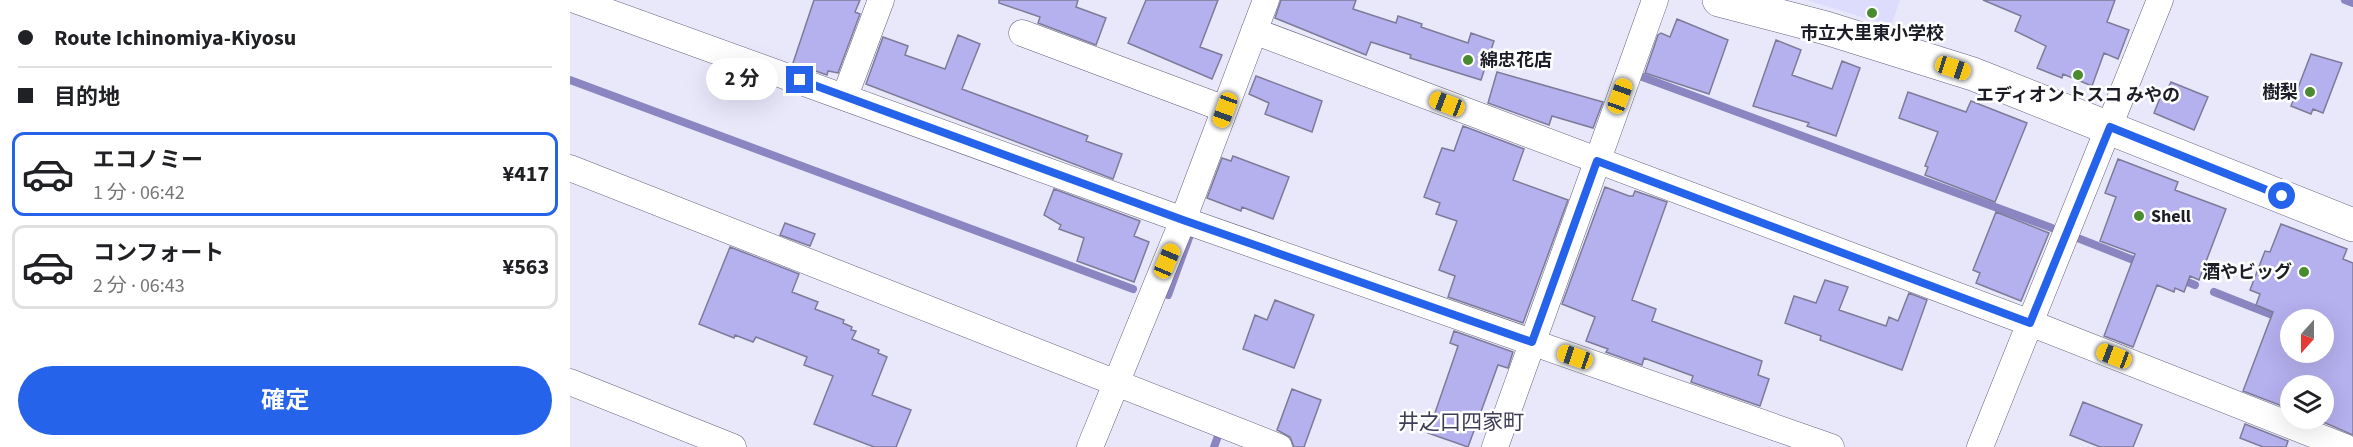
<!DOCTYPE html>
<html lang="ja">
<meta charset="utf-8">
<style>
:root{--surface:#fff;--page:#f2f2f2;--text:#202124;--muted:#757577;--line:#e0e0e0;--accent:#2563eb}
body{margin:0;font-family:"Source Sans 3","Noto Sans JP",sans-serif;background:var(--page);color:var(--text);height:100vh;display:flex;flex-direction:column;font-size:22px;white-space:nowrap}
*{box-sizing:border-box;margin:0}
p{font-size:20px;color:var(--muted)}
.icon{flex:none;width:33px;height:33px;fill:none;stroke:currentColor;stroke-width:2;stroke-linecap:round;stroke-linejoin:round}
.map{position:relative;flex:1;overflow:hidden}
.side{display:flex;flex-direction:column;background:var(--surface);width:570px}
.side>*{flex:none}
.banner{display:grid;align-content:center;height:132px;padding:0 18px;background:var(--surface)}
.needle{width:39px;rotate:201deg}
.controls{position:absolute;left:1710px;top:309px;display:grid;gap:12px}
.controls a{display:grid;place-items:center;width:54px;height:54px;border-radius:50%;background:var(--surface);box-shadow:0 6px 24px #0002;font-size:30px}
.end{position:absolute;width:27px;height:27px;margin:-14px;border:8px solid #2563eb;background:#fff;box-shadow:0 0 0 3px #fff}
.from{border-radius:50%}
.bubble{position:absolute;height:42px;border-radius:21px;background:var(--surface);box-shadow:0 6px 24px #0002;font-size:20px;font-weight:700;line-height:42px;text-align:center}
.car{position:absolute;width:18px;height:36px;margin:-18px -9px;border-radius:8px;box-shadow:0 0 4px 2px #0007;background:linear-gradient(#f5c518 24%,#345 0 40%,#f5c518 0 76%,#345 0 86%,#f5c518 0)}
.banner b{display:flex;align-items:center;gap:21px;height:57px;font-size:22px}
.banner b+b{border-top:2px solid var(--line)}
.banner i{width:15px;height:15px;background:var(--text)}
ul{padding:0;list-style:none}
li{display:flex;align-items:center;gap:18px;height:84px;margin:0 12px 9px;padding:0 6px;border:3px solid var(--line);border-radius:12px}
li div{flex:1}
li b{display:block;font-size:22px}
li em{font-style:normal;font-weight:700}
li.selected{border-color:var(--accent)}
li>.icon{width:54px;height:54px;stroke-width:1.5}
.action{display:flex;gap:12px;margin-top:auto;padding:12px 18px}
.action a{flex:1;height:69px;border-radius:36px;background:var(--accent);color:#fff;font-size:24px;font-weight:700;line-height:69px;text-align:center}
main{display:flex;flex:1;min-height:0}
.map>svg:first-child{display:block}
</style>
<main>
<section class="side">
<div class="banner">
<b><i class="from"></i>Route Ichinomiya-Kiyosu</b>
<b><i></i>目的地</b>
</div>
<ul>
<li class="selected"><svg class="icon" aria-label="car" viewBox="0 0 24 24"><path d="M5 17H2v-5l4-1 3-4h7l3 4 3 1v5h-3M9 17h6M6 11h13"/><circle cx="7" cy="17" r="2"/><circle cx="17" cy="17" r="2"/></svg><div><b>エコノミー</b><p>1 分 · 06:42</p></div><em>¥417</em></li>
<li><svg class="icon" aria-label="car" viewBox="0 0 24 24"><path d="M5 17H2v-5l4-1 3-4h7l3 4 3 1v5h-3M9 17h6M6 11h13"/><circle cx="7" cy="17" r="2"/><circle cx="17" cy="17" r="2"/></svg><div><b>コンフォート</b><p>2 分 · 06:43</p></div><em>¥563</em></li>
</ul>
<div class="action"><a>確定</a></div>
</section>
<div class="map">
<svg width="1783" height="447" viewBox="0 0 1783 447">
<rect width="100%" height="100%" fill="#e9e8fb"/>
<path fill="#dedcfc" d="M1236,0H1330L1321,26Z"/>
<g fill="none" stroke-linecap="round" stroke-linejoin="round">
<path stroke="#8b86c1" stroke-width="8" d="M1775,0L1783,3
M0,80L563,289
M1065,81L1067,75L1482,228
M1505,237L1571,263
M1610,279L1625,285
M1644,292L1720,322
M598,295L620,235
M644,447L648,436"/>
</g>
<path fill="#b5b0ee" stroke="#7d7b98" stroke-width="1.5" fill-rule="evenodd" d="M244,0H290L285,12L290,14L268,73L258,71L257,75L223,63Z
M429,0H508L506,7L536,18L526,45L468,23L470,17L429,3Z
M576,0H648L630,47L652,55L642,79L558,43Z
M711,0H786L783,9L826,23L828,16L852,24L851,27L898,43L901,33L924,41L911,80L840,58L841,55L801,42L796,55L705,18Z
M1413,0H1545L1537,22L1559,30L1548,59L1534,53L1522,86L1493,74L1492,78L1467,68L1476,46L1445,31L1451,16Z
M1107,19L1158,40L1139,94L1075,73L1088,35L1091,33L1100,37Z
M388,35L410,44L392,89L518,136L516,141L552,154L543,179L296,84L313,37L338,46L335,55L375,69Z
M1206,40L1231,50L1222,75L1262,89L1272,61L1290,68L1266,136L1237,126L1239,123L1183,106Z
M1741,54L1772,63L1753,113L1743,109L1741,114L1721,106Z
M927,72L1033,102L1023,128L982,116L979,125L918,103Z
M686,76L752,101L742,132L695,114L699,103L679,94Z
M1601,82L1638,97L1624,130L1584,113L1592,93L1595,94Z
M1338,92L1396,112L1401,101L1457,123L1425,202L1355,175L1358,167L1355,166L1368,132L1329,118Z
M893,126L954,149L943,180L998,200L953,323L878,297L885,276L869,270L887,221L866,214L870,203L854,197L872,148L884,151Z
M663,156L719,177L703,219L672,207L671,211L637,198L652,158L661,161Z
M1548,159L1608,182L1605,190L1656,209L1629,280L1620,276L1614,292L1605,288L1604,292L1587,285L1563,347L1534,336L1565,254L1530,241L1546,197L1535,193Z
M1035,187L1059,196H1063L1065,191L1097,202L1062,300L1086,309L1082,321L1192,361L1188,375L1199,379L1190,406L1121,382L1123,376L1074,358L1072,365L1036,352L1038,349L1016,341L1025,317L992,304Z
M484,189L570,221L564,236L579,242L564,282L507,261L514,238L489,229L491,225L474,215Z
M1426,212L1479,233L1451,301L1406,283L1410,273L1403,270Z
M215,223L245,234L240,246L210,235Z
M1711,224L1777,249L1773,259L1783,263V435L1744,418H1754V386H1720V409L1673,391L1703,312L1686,305L1690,294L1680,290L1695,251L1700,252ZM1720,320H1754V352H1720Z
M160,247L229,274L222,292L248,302L245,309L274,320L273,323L282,327L281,330L286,331L282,339L309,350L308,353L317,357L302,395L341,410L326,447H304L244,424L263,376L234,365L237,357L186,337L183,342L165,335L164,338L129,324Z
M1255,280L1278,287L1269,310L1316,326L1319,317L1328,321L1339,293L1357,300L1332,370L1250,340L1251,336L1215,323L1224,296L1246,303Z
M705,300L744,315L724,368L673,349L685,315L697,320Z
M884,331L943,352L938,368L928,365L898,447L858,433L886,352L888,346L880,343Z
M722,389L751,400L734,447H724L720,437L707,430Z
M1513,402L1572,425L1563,447H1530L1500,435Z
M1675,424L1718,441L1716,447H1693L1670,438Z"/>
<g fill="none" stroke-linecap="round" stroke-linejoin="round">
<defs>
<path id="street" d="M5,0L613,220L1261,447
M684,31L1460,323L1775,447
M452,33L655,109
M275,96L311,0
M0,168L709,447
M0,382L163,447
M520,447L613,220L696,0
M925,447L1085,0
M1410,447L1590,0"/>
<path id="secondary" d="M1149,0L1256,28L1403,74L1783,225"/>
</defs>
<use href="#street" stroke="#63617c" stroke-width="27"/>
<use href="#secondary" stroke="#63617c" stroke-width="34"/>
<use href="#street" stroke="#fff" stroke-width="26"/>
<use href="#secondary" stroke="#fff" stroke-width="33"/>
</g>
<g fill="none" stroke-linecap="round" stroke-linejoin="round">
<path stroke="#2563eb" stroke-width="8" d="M230,80L613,220L962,342L1027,161L1460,323L1540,127L1712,196"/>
</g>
<g fill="#498b2e" stroke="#fff" stroke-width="2">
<circle cx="1302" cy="13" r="6"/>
<circle cx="898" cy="60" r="6"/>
<circle cx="1508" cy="75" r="6"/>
<circle cx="1740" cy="92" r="6"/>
<circle cx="1569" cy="216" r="6"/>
<circle cx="1734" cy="272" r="6"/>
</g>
<g text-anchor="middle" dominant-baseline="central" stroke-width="5" stroke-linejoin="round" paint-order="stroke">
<g font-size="18" font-weight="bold" fill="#1d1d28" stroke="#fff">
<text x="1302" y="33">市立大里東小学校</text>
<text x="910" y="60" text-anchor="start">綿忠花店</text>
<text x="1728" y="92" text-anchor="end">樹梨</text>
<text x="1508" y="95">エディオン トスコ みやの</text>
<text x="1581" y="216" text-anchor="start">Shell</text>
<text x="1722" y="272" text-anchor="end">酒やビッグ</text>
</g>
<g font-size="21" fill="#3e3c56" stroke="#fff">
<text x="891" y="422">井之口四家町</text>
</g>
</g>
</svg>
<div class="controls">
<a><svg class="needle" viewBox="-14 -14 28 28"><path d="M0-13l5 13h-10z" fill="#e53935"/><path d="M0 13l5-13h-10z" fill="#757577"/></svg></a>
<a><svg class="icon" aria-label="layers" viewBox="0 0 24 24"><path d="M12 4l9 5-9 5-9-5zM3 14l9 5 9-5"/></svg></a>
</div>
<i class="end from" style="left:1712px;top:196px"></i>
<i class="end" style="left:230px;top:80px"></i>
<div class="bubble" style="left:136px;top:58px;width:72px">2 分</div>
<i class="car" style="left:1383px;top:68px;rotate:108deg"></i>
<i class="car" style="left:1050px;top:96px;rotate:20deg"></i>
<i class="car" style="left:877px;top:104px;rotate:291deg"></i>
<i class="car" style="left:655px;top:110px;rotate:200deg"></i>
<i class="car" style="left:597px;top:261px;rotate:23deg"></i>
<i class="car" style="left:1544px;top:356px;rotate:291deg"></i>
<i class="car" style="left:1005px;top:357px;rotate:289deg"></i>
</div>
</main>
